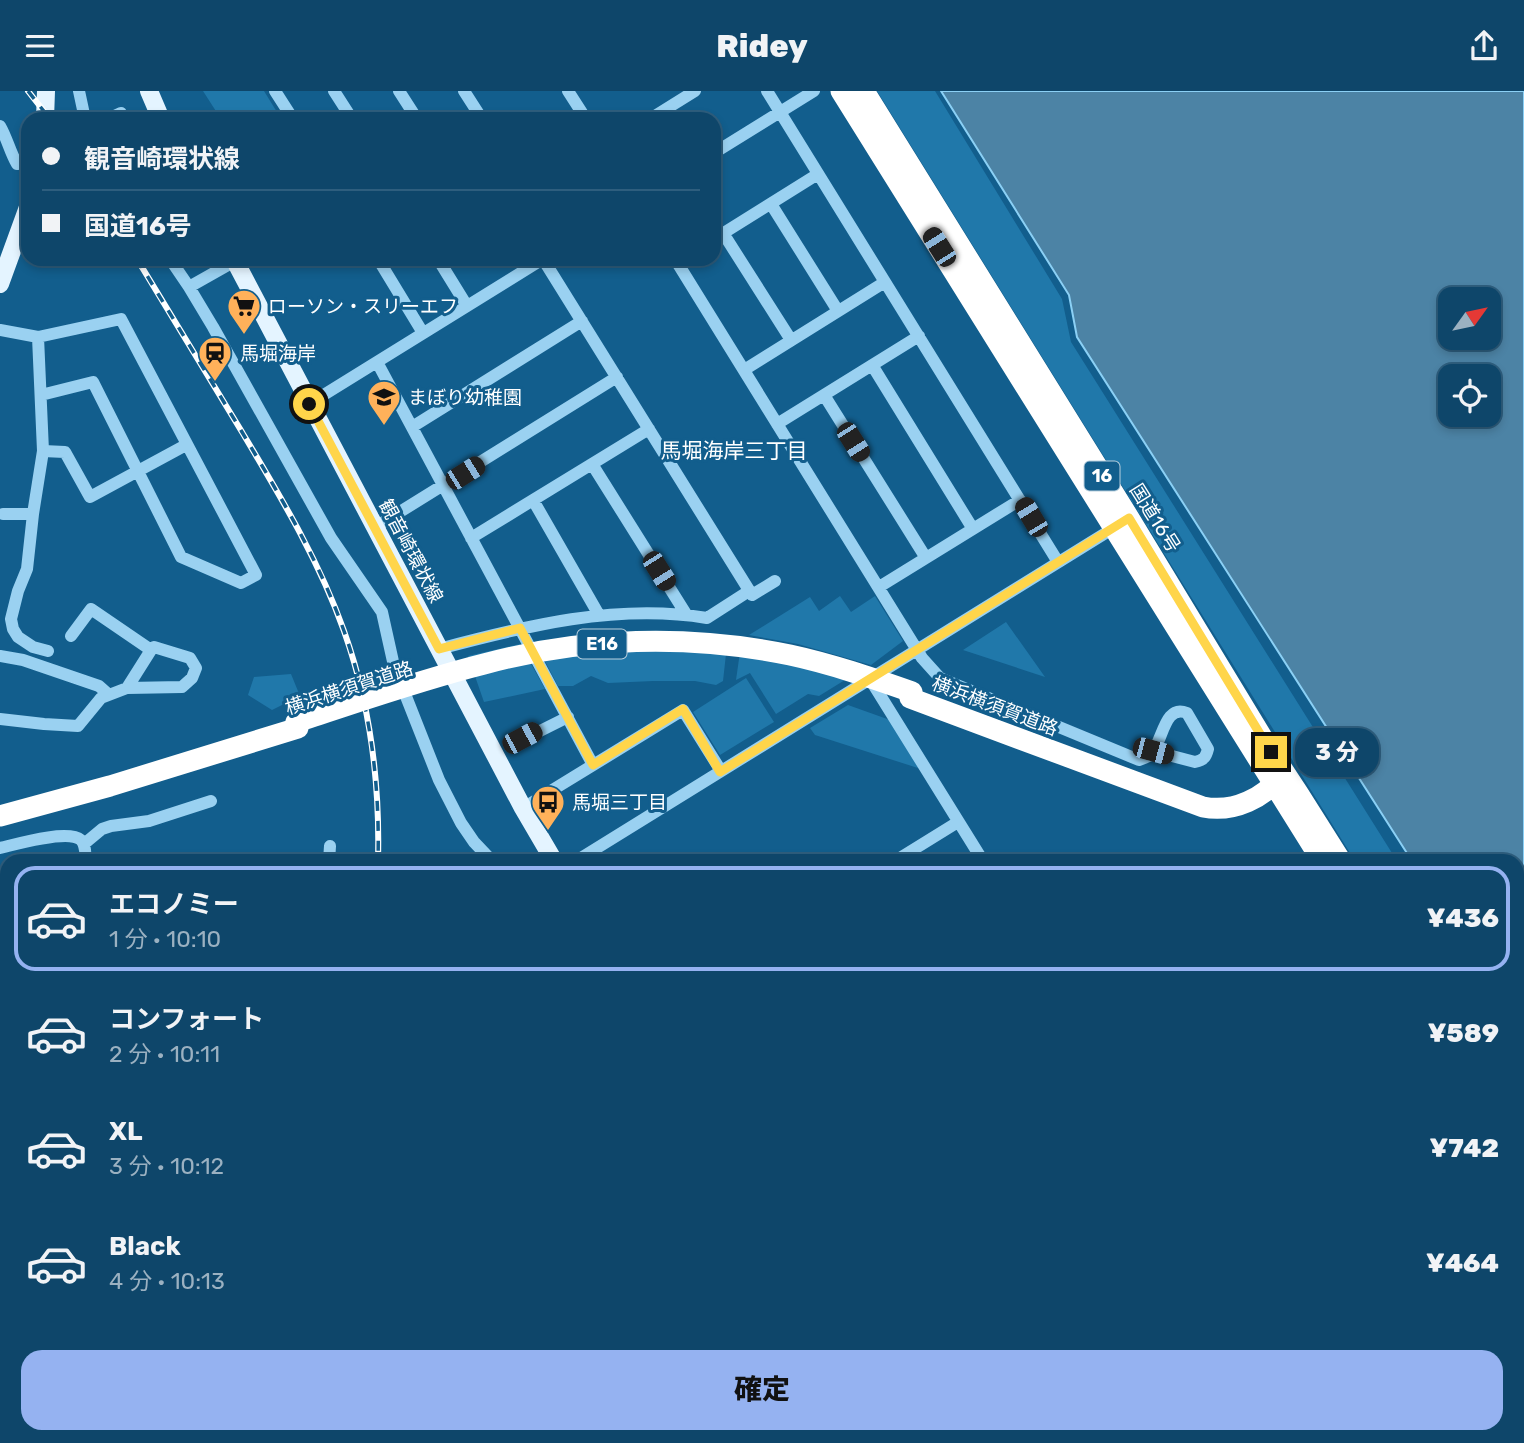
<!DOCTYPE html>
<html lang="ja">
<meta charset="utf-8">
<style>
:root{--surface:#0e466a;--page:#1c5072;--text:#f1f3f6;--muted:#9bb1c1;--line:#2e5e7e;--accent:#95b2f1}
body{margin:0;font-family:Rubik,"Noto Sans JP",sans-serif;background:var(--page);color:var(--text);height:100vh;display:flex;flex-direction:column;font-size:26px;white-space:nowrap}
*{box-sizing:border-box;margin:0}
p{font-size:23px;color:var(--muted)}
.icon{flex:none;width:38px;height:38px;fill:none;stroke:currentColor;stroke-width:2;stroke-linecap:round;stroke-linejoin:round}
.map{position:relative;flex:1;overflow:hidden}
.side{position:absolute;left:0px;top:763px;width:1524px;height:590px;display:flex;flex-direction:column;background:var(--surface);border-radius:21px 21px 0 0;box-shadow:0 4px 10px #0003,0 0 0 2px var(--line)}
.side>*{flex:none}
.banner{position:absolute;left:21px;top:21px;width:700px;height:154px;border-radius:21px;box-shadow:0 4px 10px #0003,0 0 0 2px var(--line);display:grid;align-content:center;height:154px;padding:0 21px;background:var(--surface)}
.needle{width:46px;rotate:57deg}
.controls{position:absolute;left:1438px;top:196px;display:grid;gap:14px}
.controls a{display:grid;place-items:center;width:63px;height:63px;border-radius:14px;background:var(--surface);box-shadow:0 4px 10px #0003,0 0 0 2px var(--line);font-size:35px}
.end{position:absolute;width:32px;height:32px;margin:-16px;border:9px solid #ffd54a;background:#111;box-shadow:0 0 0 4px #111}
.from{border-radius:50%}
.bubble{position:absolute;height:49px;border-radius:21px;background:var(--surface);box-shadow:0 4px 10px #0003,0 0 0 2px var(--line);font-size:23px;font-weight:800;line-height:49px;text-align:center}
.car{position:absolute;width:21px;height:42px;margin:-21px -10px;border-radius:9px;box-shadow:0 0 5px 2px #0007;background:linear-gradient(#222 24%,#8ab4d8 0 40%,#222 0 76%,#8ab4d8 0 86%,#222 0)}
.banner b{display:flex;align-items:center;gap:24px;height:66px;font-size:26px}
.banner b+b{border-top:2px solid var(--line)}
.banner i{width:18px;height:18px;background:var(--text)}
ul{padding:12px 0 0;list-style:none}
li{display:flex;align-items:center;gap:21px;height:105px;margin:0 14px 10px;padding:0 7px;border:4px solid transparent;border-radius:21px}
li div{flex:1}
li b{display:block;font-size:26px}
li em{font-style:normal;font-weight:800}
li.active{border-color:var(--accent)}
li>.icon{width:63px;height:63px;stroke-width:1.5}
.button{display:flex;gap:14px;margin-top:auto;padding:14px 21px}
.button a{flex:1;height:80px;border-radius:21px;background:var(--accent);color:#111;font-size:28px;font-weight:800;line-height:80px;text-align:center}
header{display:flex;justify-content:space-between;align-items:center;height:91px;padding:0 21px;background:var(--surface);font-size:32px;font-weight:800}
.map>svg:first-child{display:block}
</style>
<header><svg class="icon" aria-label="menu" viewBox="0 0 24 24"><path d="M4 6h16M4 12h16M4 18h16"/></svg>Ridey<svg class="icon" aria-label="share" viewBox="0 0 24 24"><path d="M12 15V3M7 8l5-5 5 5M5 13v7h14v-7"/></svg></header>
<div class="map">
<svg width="1524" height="1352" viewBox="0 0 1524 1352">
<rect width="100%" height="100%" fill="#125e8d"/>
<path fill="#2078aa" d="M203,0H264L280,26L277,28H221Z
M877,0H935L1062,208L1071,251L1397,770H1355Z
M840,505L851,521L875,505L903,550L871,574L798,553L749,544L810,506L819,520Z
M1006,531L1045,586L963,559Z
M598,544L728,545L723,590L716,594L695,590H653L608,592L591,585L573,595H558L536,553L537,550Z
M742,547L866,576L819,605L808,603L776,623L750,582L736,589Z
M520,553L545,598L484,611L468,565Z
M291,583L300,605L272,619L248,604L254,586Z
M746,587L774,631L720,664L693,621Z
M848,614L890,629L921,678L815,644L810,637Z
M1517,1235L1524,1243V1352H1016L1015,1346H1517Z
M171,1346H359L365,1352H166Z"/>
<path fill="#4c83a5" stroke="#8bd0f5" stroke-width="2" fill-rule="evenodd" d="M941,0H1524V1040L1517,1030V966C1522,955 1524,947 1517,936V770H1412L1077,246L1069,204ZM1451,208H1489V247H1451ZM1451,285H1489V324H1451Z"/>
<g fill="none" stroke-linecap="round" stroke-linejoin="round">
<path stroke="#36769e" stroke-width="18" stroke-dasharray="18 9" stroke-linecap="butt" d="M1517,1256L1524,1262"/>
<path stroke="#9ad1f1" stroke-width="12" d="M79,0L85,28
M275,0L293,28
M334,0L352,28
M399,0L417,28
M464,0L482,28
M568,0L586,28
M767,0L1058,471
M108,28L121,22
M650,28L695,0
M0,35C7,47 10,61 17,73L28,72
M714,62L814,0
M771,113L838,220
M723,142L791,249
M714,148L818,83
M170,168L189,196L213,236L331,447L382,521L394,575L439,689L461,732L474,751L492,770
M378,168L423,242
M438,168L467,215
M543,168L752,504L775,490
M675,168L922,567L940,587L1139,669C1142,668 1147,666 1149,665C1163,654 1163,612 1187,622L1208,658C1206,666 1204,669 1195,671L1153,660
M189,196L235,170
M0,239L38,246L121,228L256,484L241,492L181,466L93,291L41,304
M38,246L43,360L33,423L27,478L18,500L11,528L13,538L18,546L33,556L48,560
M377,271L593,674
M872,274L973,438
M744,279L885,191
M824,304L926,467
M309,313L543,168
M777,333L919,245
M412,336L582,230
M43,360L65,361L90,406L186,354
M592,373L686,523
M533,409L599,524
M3,423H33
M374,437L617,286
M471,447L649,338
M879,496L1020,409
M439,558C525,535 617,512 707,527L749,500
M0,565L23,569L99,595L108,603
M870,588L983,770
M127,597L182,596L192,587L196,577L190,567L154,556L151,559
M0,628L44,633L78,635L101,607L127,597L151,559L91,518L71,545
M522,647L534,640H540L568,626
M523,717L683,619L721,680
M84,753L102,738L111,735L149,730L211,710
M0,757C17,753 68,738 81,749C86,754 85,763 86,770
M329,770L330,755
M576,770L1117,435
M895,770L958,731
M0,792L7,787
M0,931L7,942
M0,1021L7,1032
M0,1058L7,1053
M0,1111L7,1122
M1517,1128L1524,1126
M0,1188L7,1184
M0,1199L7,1208
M0,1275L7,1284
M116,1346L121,1352
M473,1346L478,1352
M521,1346L529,1352
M620,1346L629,1352
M685,1346L727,1351
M61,1352L69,1346
M488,1352L496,1346
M643,1352L648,1346
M950,1352L954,1346
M982,1352L983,1346"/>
<path stroke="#e4f4ff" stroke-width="18" d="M149,0L161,28
M45,28L46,0
M234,168L523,717L554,770
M0,193L28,116"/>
<path stroke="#fff" stroke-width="21" d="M841,0L1322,770
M864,0L1129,427L1271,661L1298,702L1341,770
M910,607L1203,716C1234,722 1265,707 1283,682
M0,725L110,695L298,637
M1517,1056L1524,1067
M1517,1085L1524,1096"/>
<defs>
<path id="rail" d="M28,0L50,28
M137,168C172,226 207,283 242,341C280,405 319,469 344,540C370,613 380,692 378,770"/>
</defs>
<use href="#rail" stroke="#fff" stroke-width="6"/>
<use href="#rail" stroke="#125e8d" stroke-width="3.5" stroke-dasharray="10" stroke-linecap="butt"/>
<path stroke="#fff" stroke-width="21" d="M296,631C358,611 420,589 484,573C583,546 689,543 790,564C832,573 872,587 912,601"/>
</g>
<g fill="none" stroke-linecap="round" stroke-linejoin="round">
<path stroke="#ffd54a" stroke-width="9" d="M309,313L439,558L520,537L593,674L683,618L720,681L1129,427L1271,661"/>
</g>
<defs>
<symbol id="supermarket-pin" viewBox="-11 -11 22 30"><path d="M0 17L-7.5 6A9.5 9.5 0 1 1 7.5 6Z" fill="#ffb15a" stroke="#125e8d"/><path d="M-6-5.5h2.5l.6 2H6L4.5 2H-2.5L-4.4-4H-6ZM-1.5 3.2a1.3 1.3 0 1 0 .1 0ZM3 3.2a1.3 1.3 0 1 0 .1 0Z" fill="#111"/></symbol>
<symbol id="station-pin" viewBox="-11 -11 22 30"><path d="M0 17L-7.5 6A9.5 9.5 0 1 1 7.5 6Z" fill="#ffb15a" stroke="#125e8d"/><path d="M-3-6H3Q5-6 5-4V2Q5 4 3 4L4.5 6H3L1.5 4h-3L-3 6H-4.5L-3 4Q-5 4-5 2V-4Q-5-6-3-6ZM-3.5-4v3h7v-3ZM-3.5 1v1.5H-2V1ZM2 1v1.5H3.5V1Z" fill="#111"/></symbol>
<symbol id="school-pin" viewBox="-11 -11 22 30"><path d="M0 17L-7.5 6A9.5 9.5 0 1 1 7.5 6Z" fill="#ffb15a" stroke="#125e8d"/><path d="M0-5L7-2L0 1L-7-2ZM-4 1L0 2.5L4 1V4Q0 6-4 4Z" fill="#111"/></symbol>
<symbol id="bus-pin" viewBox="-11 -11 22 30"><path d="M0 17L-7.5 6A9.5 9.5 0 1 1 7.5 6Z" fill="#ffb15a" stroke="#125e8d"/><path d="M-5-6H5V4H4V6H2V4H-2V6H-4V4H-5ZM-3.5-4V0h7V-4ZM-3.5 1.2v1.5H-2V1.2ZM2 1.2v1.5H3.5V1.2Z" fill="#111"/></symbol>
</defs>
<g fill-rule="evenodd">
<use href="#supermarket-pin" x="225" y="196" width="38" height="52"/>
<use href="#station-pin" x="196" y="243" width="38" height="52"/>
<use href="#school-pin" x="365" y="287" width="38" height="52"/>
<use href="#bus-pin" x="529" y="692" width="38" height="52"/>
</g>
<g text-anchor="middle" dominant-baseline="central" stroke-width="6" stroke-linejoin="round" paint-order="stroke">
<g fill="#125e8d" stroke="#b8cfdd" stroke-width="2">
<rect x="1084.5" y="370.5" width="35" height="29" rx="5"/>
<rect x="577.5" y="538.5" width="49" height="29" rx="5"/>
</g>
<g font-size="18" font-weight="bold" fill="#fff">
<text x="1102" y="385">16</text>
<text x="602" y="553">E16</text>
</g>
<g font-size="19" fill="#fff" stroke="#125e8d" text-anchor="start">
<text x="268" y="215">ローソン・スリーエフ</text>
<text x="240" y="262">馬堀海岸</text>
<text x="408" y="306">まぼり幼稚園</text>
<text x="572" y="711">馬堀三丁目</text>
</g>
<g font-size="19" fill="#fff" stroke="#125e8d">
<text transform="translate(1155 427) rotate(58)">国道16号</text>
<text transform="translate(411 460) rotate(62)">観音崎環状線</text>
<text transform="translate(349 597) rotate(-18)">横浜横須賀道路</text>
<text transform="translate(995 615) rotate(21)">横浜横須賀道路</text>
</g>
<g font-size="21" fill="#fff" stroke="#125e8d">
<text x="734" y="359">馬堀海岸三丁目</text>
</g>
</g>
</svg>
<div class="controls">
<a><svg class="needle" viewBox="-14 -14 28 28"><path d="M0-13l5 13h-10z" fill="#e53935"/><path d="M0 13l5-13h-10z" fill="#9bb1c1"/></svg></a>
<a><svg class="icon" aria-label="locate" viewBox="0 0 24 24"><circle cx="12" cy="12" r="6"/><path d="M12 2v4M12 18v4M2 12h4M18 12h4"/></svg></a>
</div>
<i class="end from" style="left:309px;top:313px"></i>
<i class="end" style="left:1271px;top:661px"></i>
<div class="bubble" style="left:1295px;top:637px;width:84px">3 分</div>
<i class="car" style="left:939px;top:156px;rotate:328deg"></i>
<i class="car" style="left:853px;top:351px;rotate:148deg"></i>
<i class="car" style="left:465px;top:382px;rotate:58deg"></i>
<i class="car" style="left:1031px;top:426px;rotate:329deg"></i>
<i class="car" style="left:659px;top:480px;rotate:148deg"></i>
<i class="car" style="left:522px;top:647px;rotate:62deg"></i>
<i class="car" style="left:1153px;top:660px;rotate:105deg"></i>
<div class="banner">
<b><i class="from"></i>観音崎環状線</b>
<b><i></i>国道16号</b>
</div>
<section class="side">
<ul>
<li class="active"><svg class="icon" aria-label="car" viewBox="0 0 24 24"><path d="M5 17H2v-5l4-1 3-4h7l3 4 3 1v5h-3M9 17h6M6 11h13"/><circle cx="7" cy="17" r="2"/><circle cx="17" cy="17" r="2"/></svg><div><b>エコノミー</b><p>1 分 · 10:10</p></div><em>¥436</em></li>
<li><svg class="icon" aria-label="car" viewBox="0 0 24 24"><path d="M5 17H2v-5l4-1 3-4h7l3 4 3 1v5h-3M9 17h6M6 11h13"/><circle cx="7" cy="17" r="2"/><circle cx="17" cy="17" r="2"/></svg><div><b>コンフォート</b><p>2 分 · 10:11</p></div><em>¥589</em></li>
<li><svg class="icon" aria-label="car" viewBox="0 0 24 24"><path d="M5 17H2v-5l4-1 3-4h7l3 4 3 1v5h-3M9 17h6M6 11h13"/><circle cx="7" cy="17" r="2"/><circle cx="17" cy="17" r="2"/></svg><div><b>XL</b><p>3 分 · 10:12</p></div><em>¥742</em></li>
<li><svg class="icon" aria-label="car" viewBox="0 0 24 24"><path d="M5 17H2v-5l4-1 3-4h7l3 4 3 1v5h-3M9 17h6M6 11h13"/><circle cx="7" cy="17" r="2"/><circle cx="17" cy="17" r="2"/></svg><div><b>Black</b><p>4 分 · 10:13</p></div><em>¥464</em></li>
</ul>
<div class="button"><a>確定</a></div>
</section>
</div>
